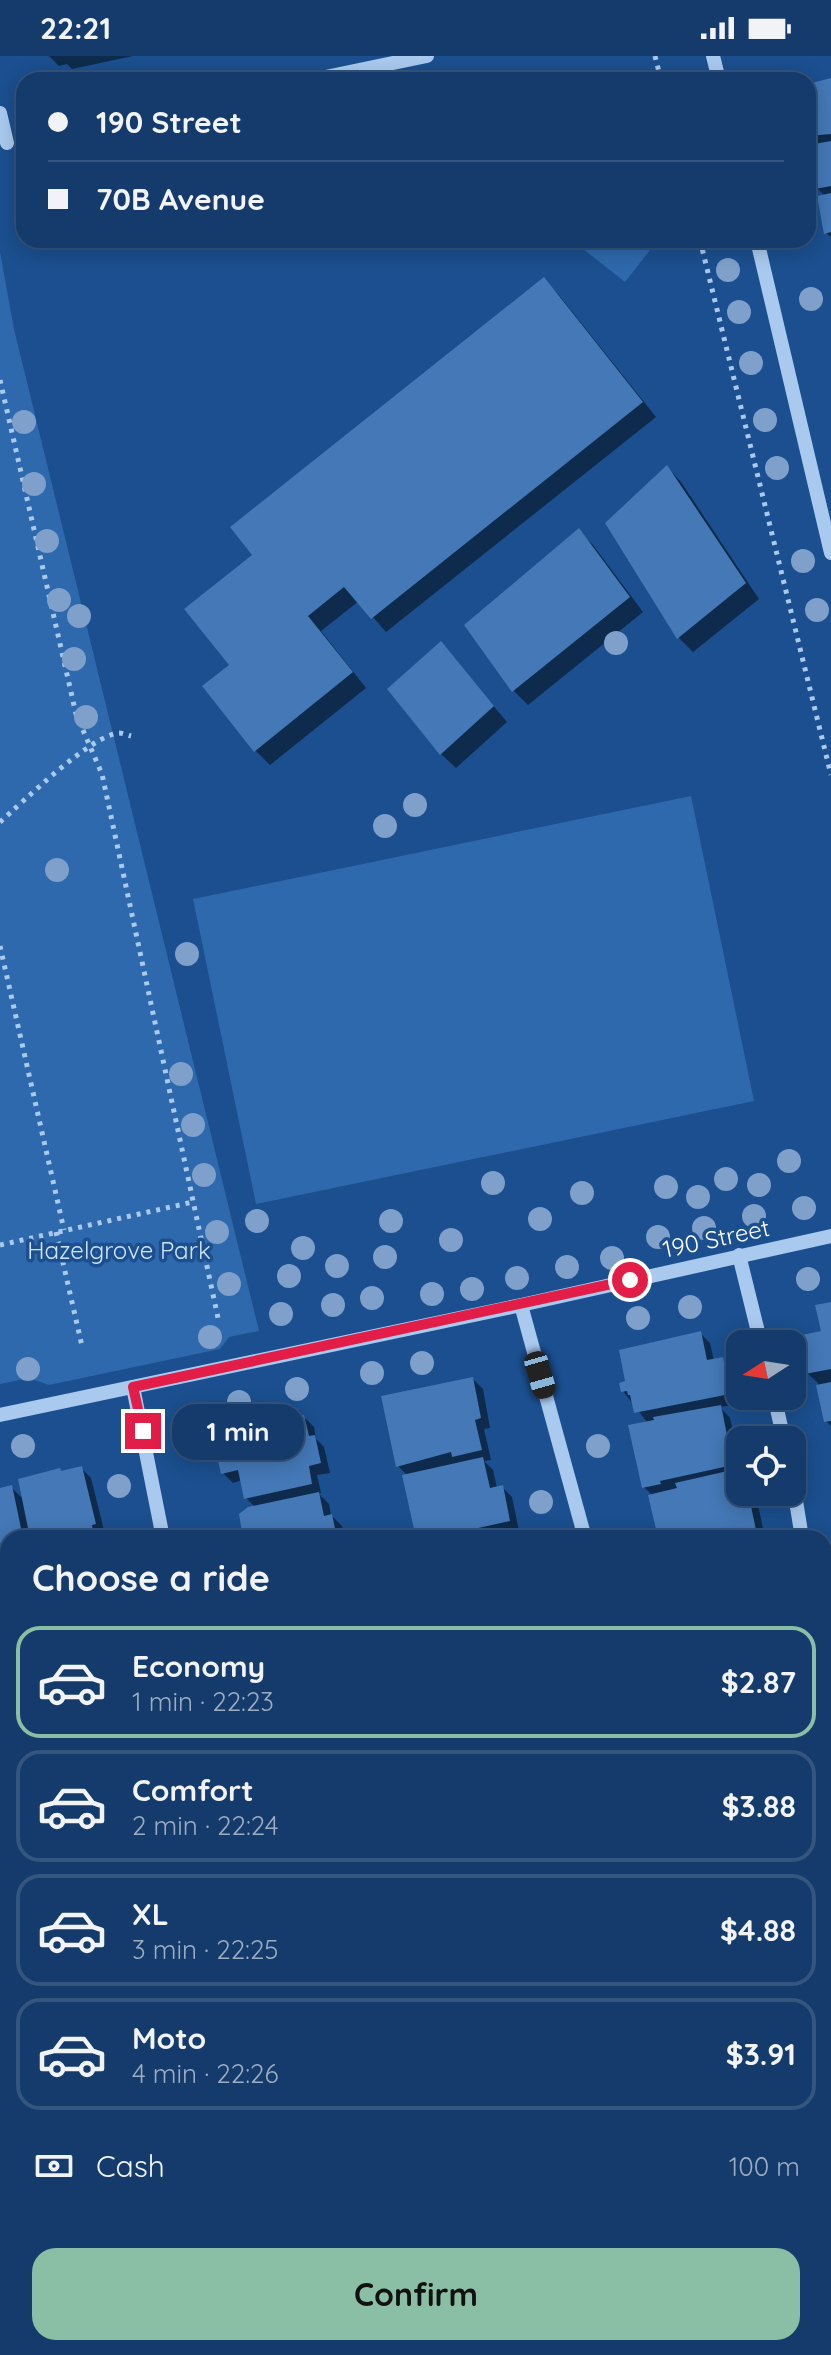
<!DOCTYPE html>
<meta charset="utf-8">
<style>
:root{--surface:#143b6b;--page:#1d4271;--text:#f1f3f6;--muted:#9dadc1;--line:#33557e;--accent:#8abfa5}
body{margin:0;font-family:Quicksand,sans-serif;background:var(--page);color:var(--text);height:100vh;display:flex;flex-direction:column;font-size:30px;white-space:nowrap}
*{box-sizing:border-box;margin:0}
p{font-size:26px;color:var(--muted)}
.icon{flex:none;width:44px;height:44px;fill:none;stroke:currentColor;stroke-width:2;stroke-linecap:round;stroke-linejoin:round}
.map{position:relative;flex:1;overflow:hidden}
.details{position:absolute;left:0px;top:1474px;width:832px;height:826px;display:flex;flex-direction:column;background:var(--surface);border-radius:24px 24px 0 0;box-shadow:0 4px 20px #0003,0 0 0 2px var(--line)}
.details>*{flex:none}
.banner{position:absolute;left:16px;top:16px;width:800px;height:176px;border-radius:24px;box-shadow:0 4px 20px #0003,0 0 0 2px var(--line);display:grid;align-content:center;height:176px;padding:0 32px;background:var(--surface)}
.needle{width:52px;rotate:258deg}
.fabs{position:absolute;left:726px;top:1274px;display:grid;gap:16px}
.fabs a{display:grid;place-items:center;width:80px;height:80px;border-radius:16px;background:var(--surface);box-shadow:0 4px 20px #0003,0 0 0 2px var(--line);font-size:40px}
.end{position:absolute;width:36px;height:36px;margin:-18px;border:10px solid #e11d48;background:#fff;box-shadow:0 0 0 4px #fff}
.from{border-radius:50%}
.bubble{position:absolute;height:56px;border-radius:24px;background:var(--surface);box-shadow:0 4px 20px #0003,0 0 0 2px var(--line);font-size:26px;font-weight:800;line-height:56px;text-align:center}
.car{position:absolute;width:24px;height:48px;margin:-24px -12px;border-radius:10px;box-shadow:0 0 6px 2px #0007;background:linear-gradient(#222 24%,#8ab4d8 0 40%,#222 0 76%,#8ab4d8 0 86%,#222 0)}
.banner b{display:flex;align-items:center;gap:28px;height:76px;font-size:30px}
.banner b+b{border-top:2px solid var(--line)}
.banner i{width:20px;height:20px;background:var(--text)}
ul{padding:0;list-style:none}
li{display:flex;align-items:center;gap:24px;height:112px;margin:0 16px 12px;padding:0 16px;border:4px solid var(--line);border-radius:24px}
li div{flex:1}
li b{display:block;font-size:30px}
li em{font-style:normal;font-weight:800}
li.selected{border-color:var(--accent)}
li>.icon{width:72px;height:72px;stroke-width:1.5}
h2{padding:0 32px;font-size:36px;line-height:96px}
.pay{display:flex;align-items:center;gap:20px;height:88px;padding:0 32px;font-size:30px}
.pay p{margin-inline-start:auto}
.action{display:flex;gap:16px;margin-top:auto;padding:16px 32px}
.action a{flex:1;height:92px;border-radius:24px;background:var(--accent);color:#111;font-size:32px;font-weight:800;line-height:92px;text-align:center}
.status{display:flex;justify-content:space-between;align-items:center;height:56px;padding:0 40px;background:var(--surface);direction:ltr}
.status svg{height:22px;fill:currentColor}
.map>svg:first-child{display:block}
</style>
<div class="status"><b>22:21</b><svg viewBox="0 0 49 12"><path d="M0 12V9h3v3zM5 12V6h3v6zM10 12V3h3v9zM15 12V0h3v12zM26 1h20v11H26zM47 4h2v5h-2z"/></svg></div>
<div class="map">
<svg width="831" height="2299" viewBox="0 0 831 2299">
<rect width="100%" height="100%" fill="#1b4f8f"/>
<path fill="#2e69ad" d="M572,184H658L625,226Z
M0,196L14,273L259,1275L229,1281L220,1293L49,1329L29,1322L0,1328Z
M691,740L754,1045L256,1148L193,843Z"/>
<path fill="#0007" d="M49,0H133L72,13L67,8L59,10Z
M831,24V181L826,177L825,140L817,132L808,91L813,90L808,86V30Z
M543,223L558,238L656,361L386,576L359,545L321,575L366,632L270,709L255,694L232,609L254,499Z
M667,411L681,426L759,543L693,596L679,582L607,467Z
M579,475L593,489L643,556L528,649L514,635L467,570Z
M441,588L507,666L456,712L441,698Z
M831,1248V1370L826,1365L818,1327L807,1317L823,1277Z
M700,1277L710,1287L714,1305L722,1304L732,1314L739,1348L720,1351L730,1362L740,1409V1419L735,1420L740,1425V1436H758L760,1443L757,1444L765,1482H662L653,1440L644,1431L647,1366L623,1335Z
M473,1323L483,1333L490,1372L484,1373L491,1404L484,1405L493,1414L497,1432L502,1431L512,1441L519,1475L493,1481L495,1482H418L408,1420L398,1410Z
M304,1361L314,1371L316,1383L324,1391L330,1417L317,1419L321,1437L319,1438L329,1448L331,1459L342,1470L344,1482H245L255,1451L246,1442L242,1424L233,1427L223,1417Z
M81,1412L91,1422L105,1478L100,1479L101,1482H8V1544L0,1546V1434L11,1431L24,1444L62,1416Z
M8,1608V1686L6,1677L0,1671V1610Z
M824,1763L831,1770V1888L824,1890Z
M831,1896V2059L824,2061V1897Z
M0,1992L6,2018L0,2020Z
M0,2038L8,2070V2102L0,2104Z
M0,2169L8,2204V2252L0,2254L2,2263L0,2264Z
M456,2292H527L529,2299H458Z
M605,2292H700L702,2299H607Z"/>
<path fill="#4478b7" d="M831,22V78L808,80V28Z
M831,85V130L815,133L808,89Z
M831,137V176L824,178L817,140Z
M544,221L643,346L371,563L344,531L308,560L353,616L254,696L202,630L229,609L184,553L252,499L230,471Z
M667,409L746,527L677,583L605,467Z
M579,472L630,541L512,636L464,569Z
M441,585L494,650L440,699L387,633Z
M831,1246V1313L805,1318L797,1280L821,1275L815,1249Z
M701,1275L707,1304L723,1301L730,1338L634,1357L630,1339H628L627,1335L621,1336L619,1327L625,1325L619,1294Z
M473,1321L481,1362L475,1364L482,1394L452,1401L451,1396L396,1411L381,1340Z
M831,1326V1365L824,1366L816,1329Z
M721,1349L733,1409L660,1425L661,1428L642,1432L628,1369L654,1364L653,1361Z
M304,1359L309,1380L315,1379L321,1407L309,1410L312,1428L244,1443L238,1414L221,1418L217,1400L222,1399L216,1378L248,1371L247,1369Z
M483,1401L490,1432L503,1429L510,1465L433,1482H416L402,1419Z
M82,1410L96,1468L92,1469L94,1482H30L18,1423L60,1412L61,1415Z
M732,1414L735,1427L740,1426V1436H748L756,1474L735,1478L736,1482H658L648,1439L677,1432L675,1427Z
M12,1429L23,1482H8V1533L0,1534V1432Z
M319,1436L324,1460L332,1458L337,1482H243L239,1458L248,1451Z
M8,1606V1668L0,1670V1608Z
M824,1770L831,1794V1797L824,1799Z
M831,1807V1876L824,1878V1808Z
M831,1894V1966L824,1967V1895Z
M831,1977V2047L824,2049V1978Z
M8,2153V2187H7L0,2154Z
M0,2203L8,2233V2240L0,2242Z
M454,2292H521L522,2299H456Z
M603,2292H675L676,2293L652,2299H605Z"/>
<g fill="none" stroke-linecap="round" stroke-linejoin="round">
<path stroke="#a9c9ee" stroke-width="5" stroke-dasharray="4 6" stroke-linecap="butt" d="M655,0L661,24
M700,184L831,719
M0,324L76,658L102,718L218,1262
M0,766C23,746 91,679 119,677C123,677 127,679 131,680
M0,890L64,1174
M56,1176L82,1290
M0,1189L193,1146"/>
<path stroke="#a9c9ee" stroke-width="14" d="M713,0L719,24
M311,24L427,0
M0,57L7,87
M757,184L831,497
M739,1199L761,1288
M521,1249L585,1482
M133,1331L163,1482
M774,1340L784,1384
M0,1359L521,1249L831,1180
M792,1420L802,1482
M824,1573L831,1601
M0,1588L8,1586
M824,2121L831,2120
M390,2292L391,2299
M777,2292L778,2299
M131,2299L159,2292"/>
</g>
<g fill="#7ea0ca">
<circle cx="728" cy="214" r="12"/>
<circle cx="811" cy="243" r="12"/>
<circle cx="739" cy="256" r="12"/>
<circle cx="751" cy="307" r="12"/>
<circle cx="765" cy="364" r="12"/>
<circle cx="24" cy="366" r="12"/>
<circle cx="777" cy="412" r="12"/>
<circle cx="34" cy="428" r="12"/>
<circle cx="47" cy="485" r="12"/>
<circle cx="803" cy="505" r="12"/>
<circle cx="59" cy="544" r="12"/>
<circle cx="817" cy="554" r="12"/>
<circle cx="79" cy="560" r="12"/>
<circle cx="616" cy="587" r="12"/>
<circle cx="74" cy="603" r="12"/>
<circle cx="86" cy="661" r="12"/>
<circle cx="415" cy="749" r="12"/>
<circle cx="385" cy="770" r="12"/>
<circle cx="57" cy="814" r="12"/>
<circle cx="187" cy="898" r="12"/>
<circle cx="181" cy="1018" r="12"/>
<circle cx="193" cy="1069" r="12"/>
<circle cx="789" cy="1105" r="12"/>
<circle cx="204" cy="1119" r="12"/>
<circle cx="726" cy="1123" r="12"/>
<circle cx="493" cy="1127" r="12"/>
<circle cx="759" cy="1129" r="12"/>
<circle cx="666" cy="1131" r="12"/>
<circle cx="582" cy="1137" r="12"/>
<circle cx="698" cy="1141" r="12"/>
<circle cx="804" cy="1152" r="12"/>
<circle cx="754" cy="1160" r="12"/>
<circle cx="540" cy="1163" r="12"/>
<circle cx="257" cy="1165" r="12"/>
<circle cx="391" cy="1165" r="12"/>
<circle cx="704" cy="1172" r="12"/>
<circle cx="217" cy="1176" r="12"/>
<circle cx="658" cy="1181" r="12"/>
<circle cx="451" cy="1184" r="12"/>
<circle cx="303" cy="1192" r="12"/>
<circle cx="385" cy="1201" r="12"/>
<circle cx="612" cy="1202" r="12"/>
<circle cx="337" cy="1210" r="12"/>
<circle cx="567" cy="1211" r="12"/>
<circle cx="289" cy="1220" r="12"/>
<circle cx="517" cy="1222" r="12"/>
<circle cx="808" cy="1223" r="12"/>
<circle cx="229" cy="1228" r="12"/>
<circle cx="472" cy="1233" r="12"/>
<circle cx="432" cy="1238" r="12"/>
<circle cx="372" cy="1242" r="12"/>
<circle cx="333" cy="1249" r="12"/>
<circle cx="690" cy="1251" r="12"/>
<circle cx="281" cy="1258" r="12"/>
<circle cx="638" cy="1262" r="12"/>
<circle cx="210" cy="1281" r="12"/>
<circle cx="422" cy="1307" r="12"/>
<circle cx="28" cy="1313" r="12"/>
<circle cx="372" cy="1317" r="12"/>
<circle cx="297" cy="1333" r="12"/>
<circle cx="239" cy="1346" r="12"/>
<circle cx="23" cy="1390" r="12"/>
<circle cx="598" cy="1390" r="12"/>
<circle cx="119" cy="1430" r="12"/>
<circle cx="541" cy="1446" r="12"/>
</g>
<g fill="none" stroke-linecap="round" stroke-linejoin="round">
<path stroke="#e11d48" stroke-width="10" d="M143,1375L133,1331L630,1224"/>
</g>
<g text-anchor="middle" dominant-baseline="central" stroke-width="7" stroke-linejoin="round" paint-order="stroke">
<g font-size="24" fill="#fff" stroke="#1b4f8f">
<text transform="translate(716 1182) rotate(-12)">190 Street</text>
</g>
<g font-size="24" fill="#cfe3fa" stroke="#1b4f8f">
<text x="119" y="1194">Hazelgrove Park</text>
</g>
</g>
</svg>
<div class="fabs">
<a><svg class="needle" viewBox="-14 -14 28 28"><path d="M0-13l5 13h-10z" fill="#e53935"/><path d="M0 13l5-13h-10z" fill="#9dadc1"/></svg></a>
<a><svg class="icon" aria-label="locate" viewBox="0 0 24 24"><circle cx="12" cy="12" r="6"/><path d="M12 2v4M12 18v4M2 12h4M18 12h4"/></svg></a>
</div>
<i class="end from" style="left:630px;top:1224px"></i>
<i class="end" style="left:143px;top:1375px"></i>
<div class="bubble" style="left:172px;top:1348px;width:132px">1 min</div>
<i class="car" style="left:540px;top:1319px;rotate:164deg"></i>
<div class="banner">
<b><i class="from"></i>190 Street</b>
<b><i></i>70B Avenue</b>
</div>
<section class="details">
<h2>Choose a ride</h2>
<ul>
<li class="selected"><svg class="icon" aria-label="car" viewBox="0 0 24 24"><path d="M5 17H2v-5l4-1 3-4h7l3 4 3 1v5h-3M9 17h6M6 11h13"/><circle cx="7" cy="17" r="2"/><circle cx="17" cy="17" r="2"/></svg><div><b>Economy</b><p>1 min · 22:23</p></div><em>$2.87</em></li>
<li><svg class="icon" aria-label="car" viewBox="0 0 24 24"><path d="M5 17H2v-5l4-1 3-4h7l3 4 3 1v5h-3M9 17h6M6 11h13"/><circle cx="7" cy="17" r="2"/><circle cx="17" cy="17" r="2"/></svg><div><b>Comfort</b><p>2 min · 22:24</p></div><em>$3.88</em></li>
<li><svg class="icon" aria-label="car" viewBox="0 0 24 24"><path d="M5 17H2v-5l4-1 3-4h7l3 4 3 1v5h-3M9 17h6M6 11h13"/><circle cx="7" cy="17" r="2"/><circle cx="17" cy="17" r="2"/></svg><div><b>XL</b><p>3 min · 22:25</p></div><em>$4.88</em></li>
<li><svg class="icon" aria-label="car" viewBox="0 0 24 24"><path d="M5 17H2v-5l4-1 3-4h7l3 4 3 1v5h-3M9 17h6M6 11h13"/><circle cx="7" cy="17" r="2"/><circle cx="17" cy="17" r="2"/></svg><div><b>Moto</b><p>4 min · 22:26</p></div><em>$3.91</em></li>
</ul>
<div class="pay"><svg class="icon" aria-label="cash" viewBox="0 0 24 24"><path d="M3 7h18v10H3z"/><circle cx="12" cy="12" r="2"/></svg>Cash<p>100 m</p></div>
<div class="action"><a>Confirm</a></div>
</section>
</div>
